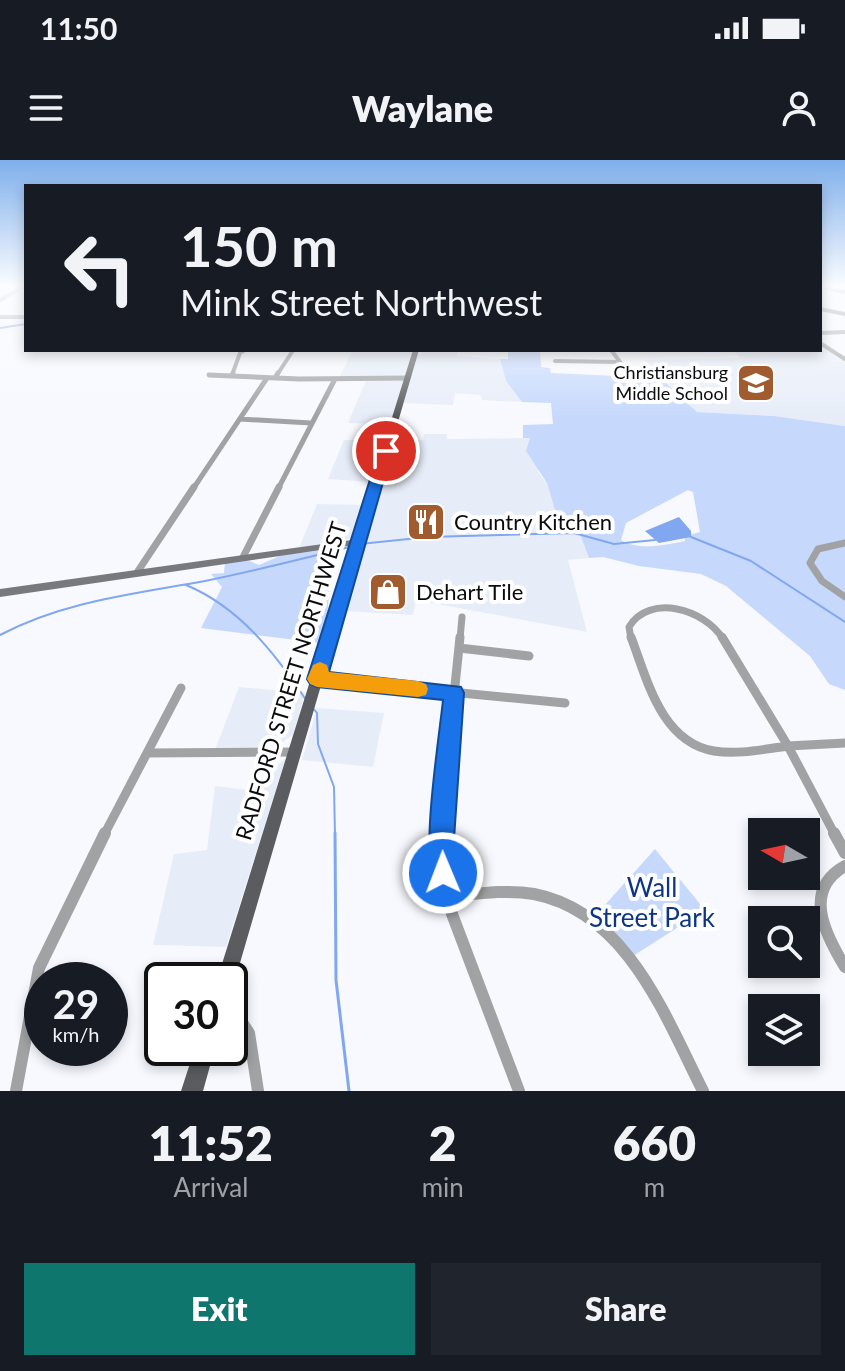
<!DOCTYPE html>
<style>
:root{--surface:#171b24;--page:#20242c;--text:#f1f3f6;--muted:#9ea1a6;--accent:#0f766e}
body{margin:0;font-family:Lato,sans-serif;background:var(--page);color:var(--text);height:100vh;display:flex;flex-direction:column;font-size:30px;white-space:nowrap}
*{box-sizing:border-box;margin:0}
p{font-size:26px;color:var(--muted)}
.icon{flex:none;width:44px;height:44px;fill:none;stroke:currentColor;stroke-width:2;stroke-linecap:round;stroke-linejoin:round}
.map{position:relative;height:931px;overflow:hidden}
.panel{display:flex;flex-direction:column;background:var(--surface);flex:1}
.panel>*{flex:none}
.banner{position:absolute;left:24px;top:24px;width:798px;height:168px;border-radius:0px;box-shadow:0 4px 12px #0003;background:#171b24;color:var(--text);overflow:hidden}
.needle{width:52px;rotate:279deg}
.tools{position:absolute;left:748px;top:658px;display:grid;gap:16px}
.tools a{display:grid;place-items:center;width:72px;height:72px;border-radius:0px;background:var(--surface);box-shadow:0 4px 12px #0003;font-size:40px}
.speed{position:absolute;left:24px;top:802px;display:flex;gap:16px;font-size:40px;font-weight:700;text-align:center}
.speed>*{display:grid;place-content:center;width:104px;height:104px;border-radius:50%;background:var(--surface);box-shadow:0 4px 12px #0003;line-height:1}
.speed small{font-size:20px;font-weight:400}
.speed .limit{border:4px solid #111;border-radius:12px;background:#fff;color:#111}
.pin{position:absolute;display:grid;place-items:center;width:68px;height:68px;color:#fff;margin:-34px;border:4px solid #fff;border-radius:50%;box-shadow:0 2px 8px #0007}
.me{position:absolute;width:88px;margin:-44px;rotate:359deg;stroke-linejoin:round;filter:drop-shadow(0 0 6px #0008)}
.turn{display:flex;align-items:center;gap:28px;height:168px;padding:0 24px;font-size:36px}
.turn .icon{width:104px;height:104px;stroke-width:2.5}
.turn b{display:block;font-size:56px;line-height:68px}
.eta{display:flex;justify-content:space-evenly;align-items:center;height:136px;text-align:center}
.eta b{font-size:48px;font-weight:800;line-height:56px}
.button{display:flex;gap:16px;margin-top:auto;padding:16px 24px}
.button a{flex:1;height:92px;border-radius:0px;background:var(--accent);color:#fff;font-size:32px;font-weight:800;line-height:92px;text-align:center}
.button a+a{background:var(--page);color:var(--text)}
.status{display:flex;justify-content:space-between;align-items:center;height:56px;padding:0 40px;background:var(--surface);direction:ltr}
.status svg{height:22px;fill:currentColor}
header{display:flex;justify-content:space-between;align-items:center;height:104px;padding:0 24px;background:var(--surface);font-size:36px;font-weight:800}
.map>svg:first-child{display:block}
.built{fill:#e7edf8}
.green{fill:#c6d9fc;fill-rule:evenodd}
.water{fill:#80a7ef}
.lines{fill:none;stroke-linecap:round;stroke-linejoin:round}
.stream-far1{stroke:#80a7ef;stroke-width:2}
.stream{stroke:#80a7ef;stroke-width:3}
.street-far4{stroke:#a1a2a4;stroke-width:4}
.street-far3{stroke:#a1a2a4;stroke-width:5}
.street-far2{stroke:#a1a2a4;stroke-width:7}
.street-far1{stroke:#a1a2a4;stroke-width:9}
.street{stroke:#a1a2a4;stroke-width:12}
.secondary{fill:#78797c;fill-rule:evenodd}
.primary{fill:#5a5c5f;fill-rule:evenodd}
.wall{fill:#b1b3b7}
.building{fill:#ced0d5;stroke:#909295;stroke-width:2}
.route{fill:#1a73e8;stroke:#114b97;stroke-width:2}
.slow{fill:#f59e0b}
.labels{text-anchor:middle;stroke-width:8;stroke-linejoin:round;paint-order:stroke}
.far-poi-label{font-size:18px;fill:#0a0b0d;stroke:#fff;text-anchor:end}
.poi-label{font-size:22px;fill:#0a0b0d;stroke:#fff;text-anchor:start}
.street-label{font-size:22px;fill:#0a0b0d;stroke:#fff}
.near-park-label{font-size:26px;fill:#0d3586;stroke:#fff}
</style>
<div class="status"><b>11:50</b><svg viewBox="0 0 49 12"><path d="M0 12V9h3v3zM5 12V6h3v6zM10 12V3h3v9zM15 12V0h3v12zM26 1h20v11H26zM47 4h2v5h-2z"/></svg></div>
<header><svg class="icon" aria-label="menu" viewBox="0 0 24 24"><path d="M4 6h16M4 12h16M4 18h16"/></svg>Waylane<svg class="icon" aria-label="person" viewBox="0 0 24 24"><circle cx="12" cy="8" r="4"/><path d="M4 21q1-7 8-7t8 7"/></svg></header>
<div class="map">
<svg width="845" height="931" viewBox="0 0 845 931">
<rect width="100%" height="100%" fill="#f7f9fe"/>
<path class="built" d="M820,185L845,201V266L774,256L697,252L645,200L741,198L733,190H820Z
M353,190H413L390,264L348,263L367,218H339Z
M420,190H458L457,196L500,199L506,221L522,242L482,240L481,235L455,233L453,245L404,243L418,195L422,194Z
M424,274H447V279L531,278L539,314L547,323L555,349H562L569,372H579L589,398L568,400L587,472L416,440L413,455L344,451L394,279L423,280Z
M344,280H384L371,322L328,319Z
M317,344L364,345L353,378L299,388Z
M239,527L305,533L293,575L275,587L266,589L215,590Z
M317,548L384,553L373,607L302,600Z
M286,598L226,787L153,785L174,694L207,690L215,626L249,630Z"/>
<path class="green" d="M508,190H540L541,207L550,208L551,213L661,218L697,252L774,256L845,266V530L829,524L810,496L726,426L701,414L639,406L603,397L589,398L579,372H569L562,350H555L547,323L526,291L530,278H523V265L553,264L551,243L522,242L506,221L500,199H508ZM688,330L693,332L700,372L685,376V381C665,385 639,391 621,380L626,363Z
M332,389L333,398L323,424L329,430L327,462L320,483L201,468L222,427L211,414L224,413L225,402L247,400L259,405L282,395Z
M655,689L705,750L633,796L595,756Z"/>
<path class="water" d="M679,357L691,371V377L659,383L645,371Z"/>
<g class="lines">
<path class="stream-far1" d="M0,168L26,164
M691,377L751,401L845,462
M360,384L428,377L574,373L614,384L655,380
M186,425C239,447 275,493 306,540
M0,475C65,441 134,434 205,421C255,411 305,398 354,386
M313,548L317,553L318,584L334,627L335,675"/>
<path class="stream" d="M335,673L336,820L349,931"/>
<path class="street-far4" d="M0,140L22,127
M0,157H26
M820,173L845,172
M820,183L845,199
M611,190L627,211
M555,201L620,202
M232,215L240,193L245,190
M277,215L292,192L290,190"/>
<path class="street-far3" d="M209,215L299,219L408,218
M232,216L233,213
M275,218L278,213
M240,259L311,263
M193,329L267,218
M278,329L335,219"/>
<path class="street-far2" d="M845,383L818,389L810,403L822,421L845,437
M243,397L279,327
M138,411L194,327
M460,479L462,457
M631,479L629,467C649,433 705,449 723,479"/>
<path class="street-far1" d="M631,477C647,519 661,582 714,591C738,595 764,589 788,586
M722,477L788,586
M459,488L529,496
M317,519L565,543
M788,586L835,675
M788,586L845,583
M147,593L295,592
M104,675L181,528
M444,675L446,613L460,477"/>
<path class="street" d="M444,673L443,713L452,754L519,931
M834,673L845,693
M845,706C802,730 825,774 845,807
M448,737C476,734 506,729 534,734C627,752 665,856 703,931
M230,844L249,873L258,931
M16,931L39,808L105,673"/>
<path class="secondary" d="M820,147L845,152V156L820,151Z
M359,379L364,382L362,384L0,437V429Z"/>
<path class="primary" d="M820,127L845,130V134L820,128Z
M413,190H419L235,820L233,827L230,828V820H217Z
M195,888H215L203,931H181Z"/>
</g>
<path class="wall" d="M410,348L442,358L441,367L411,369Z"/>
<path class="building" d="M410,348H440L442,358L411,360Z"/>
<linearGradient id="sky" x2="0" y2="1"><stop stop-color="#7eafeb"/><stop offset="0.49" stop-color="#fbfcff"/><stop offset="1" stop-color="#fbfcff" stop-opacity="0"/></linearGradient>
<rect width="845" height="257" fill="url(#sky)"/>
<path class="route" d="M386,287L392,291L329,512L461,527L464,533L454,679L456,713L452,722L443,726L434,722C421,690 439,579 443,540L317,527L310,524L307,519L379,291Z"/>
<path class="slow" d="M320,502L327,505L329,512L418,521L426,524L428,529L426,535L418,537L317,527L310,524L307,519L313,505Z"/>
<defs>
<symbol id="school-square" viewBox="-11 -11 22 22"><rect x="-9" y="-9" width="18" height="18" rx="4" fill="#a05c2e" stroke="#fff"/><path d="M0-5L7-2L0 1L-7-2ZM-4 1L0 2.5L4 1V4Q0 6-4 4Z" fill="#fff"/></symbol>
<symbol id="restaurant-square" viewBox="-11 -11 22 22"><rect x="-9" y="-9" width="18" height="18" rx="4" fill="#a05c2e" stroke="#fff"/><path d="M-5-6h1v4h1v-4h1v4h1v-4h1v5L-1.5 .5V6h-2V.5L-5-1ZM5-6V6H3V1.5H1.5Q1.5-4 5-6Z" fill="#fff"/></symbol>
<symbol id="shop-square" viewBox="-11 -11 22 22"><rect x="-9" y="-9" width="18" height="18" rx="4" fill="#a05c2e" stroke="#fff"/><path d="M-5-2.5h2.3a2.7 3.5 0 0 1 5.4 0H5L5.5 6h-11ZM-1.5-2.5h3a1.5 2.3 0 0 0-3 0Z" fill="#fff"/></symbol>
</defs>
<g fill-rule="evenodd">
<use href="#school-square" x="734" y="201" width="44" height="44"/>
<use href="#restaurant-square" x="404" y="340" width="44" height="44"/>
<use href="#shop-square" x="366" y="410" width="44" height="44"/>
</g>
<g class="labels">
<g class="far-poi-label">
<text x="728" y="219">Christiansburg<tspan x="728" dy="21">Middle School</tspan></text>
</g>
<g class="poi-label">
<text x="454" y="370">Country Kitchen</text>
<text x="416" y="440">Dehart Tile</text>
</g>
<g class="street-label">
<text transform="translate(291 521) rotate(-73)" y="8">RADFORD STREET NORTHWEST</text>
</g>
<g class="near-park-label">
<text x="652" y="737">Wall<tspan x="652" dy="30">Street Park</tspan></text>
</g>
</g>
</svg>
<div class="tools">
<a><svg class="needle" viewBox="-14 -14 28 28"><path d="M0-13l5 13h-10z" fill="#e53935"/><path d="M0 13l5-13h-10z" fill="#9ea1a6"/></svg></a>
<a><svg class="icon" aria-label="search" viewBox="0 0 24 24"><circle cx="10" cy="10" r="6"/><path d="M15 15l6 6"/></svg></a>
<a><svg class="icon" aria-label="layers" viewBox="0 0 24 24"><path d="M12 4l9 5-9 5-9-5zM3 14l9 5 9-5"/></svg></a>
</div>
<div class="speed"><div>29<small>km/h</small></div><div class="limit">30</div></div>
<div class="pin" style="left:386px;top:291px;background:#d93025"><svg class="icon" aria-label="arrive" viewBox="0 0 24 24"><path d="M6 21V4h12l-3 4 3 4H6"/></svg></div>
<svg class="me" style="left:443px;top:713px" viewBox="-20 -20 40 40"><circle r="17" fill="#1a73e8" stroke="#fff" stroke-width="3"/><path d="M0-11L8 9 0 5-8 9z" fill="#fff"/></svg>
<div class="banner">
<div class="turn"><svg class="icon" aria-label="left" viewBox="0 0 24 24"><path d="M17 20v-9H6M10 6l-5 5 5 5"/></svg><div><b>150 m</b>Mink Street Northwest</div></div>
</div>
</div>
<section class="panel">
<div class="eta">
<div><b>11:52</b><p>Arrival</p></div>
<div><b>2</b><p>min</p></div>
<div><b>660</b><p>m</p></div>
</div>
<div class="button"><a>Exit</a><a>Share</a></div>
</section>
